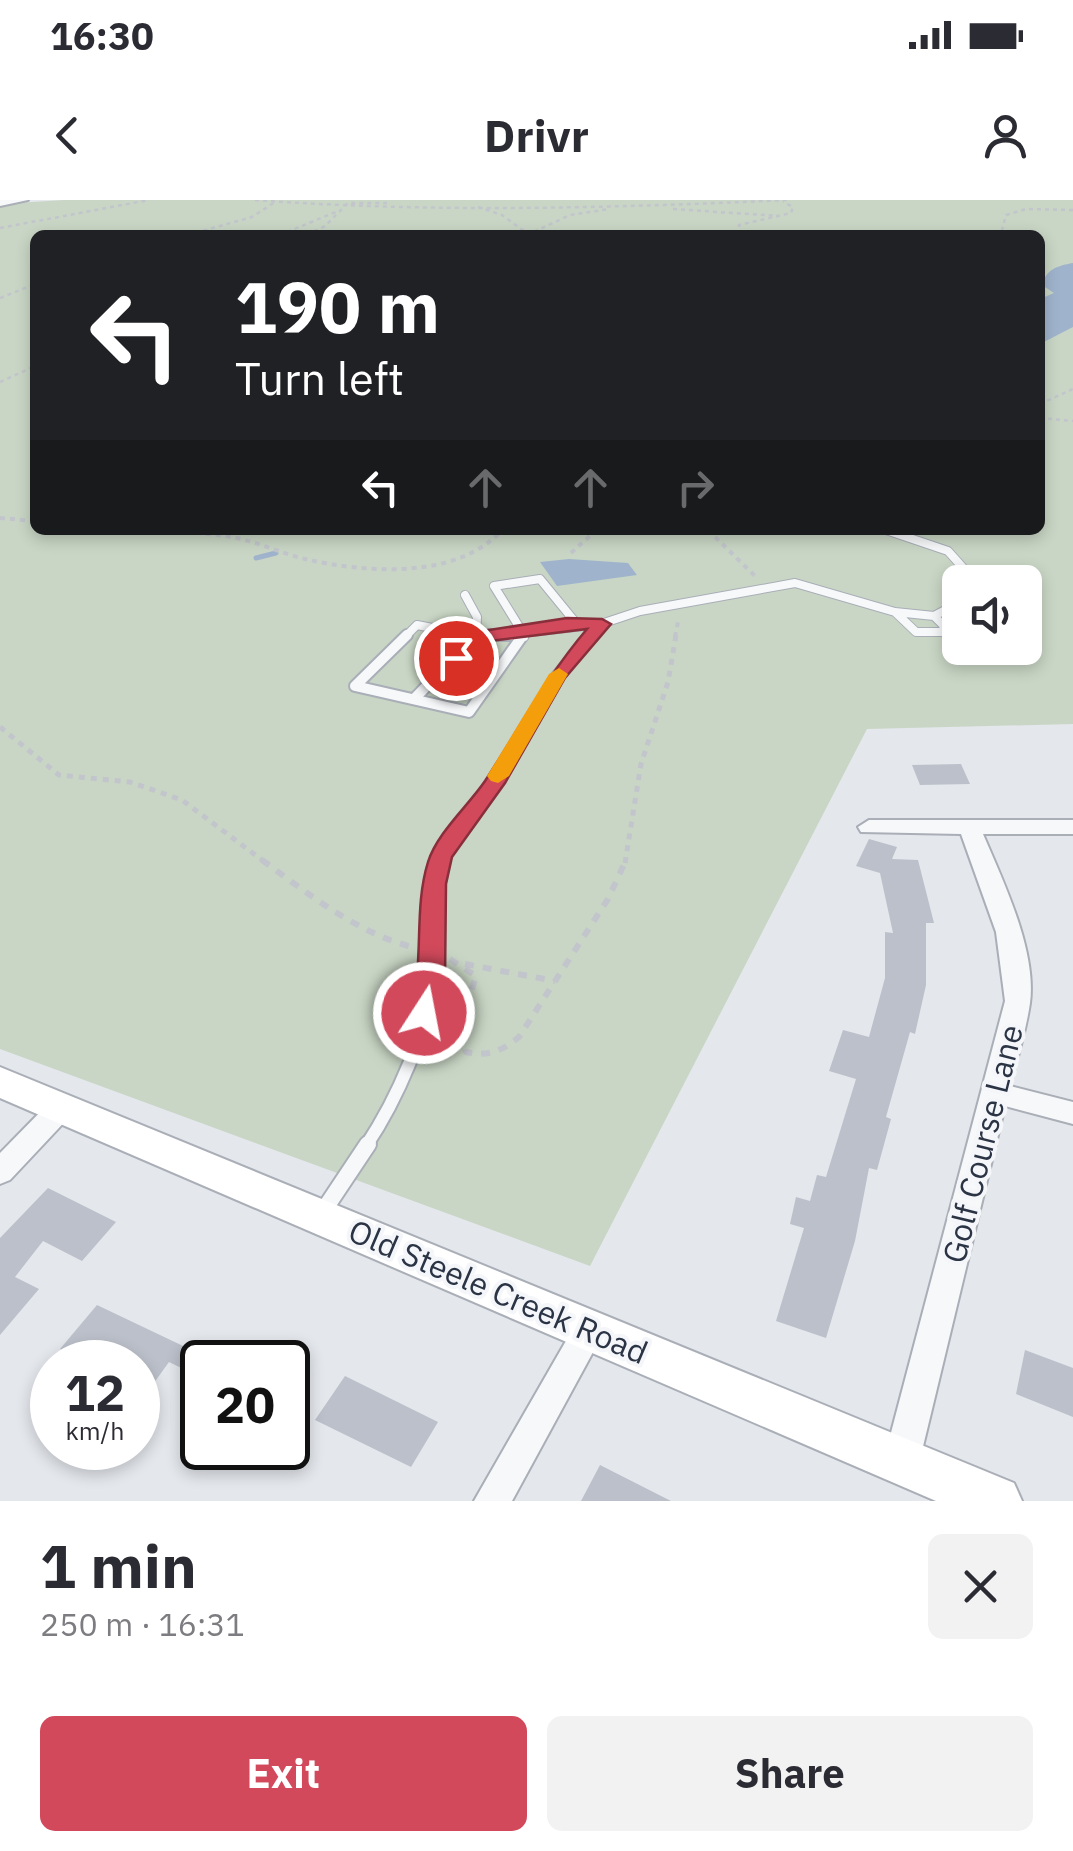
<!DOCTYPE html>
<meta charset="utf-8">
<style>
:root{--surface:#fff;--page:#f2f2f3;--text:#2b2b33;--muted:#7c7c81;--accent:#d1495b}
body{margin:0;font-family:"IBM Plex Sans",sans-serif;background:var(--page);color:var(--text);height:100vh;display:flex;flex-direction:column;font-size:38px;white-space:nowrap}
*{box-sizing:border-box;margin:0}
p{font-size:32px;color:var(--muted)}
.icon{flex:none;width:55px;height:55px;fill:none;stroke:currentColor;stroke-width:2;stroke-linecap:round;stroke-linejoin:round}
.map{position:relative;height:1301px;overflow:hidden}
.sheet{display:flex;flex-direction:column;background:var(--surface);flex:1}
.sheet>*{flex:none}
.banner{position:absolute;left:30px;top:30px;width:1015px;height:305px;border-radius:15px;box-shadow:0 5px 15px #0003;background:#202124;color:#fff;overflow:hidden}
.controls{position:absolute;left:942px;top:365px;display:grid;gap:20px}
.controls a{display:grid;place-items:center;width:100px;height:100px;border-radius:15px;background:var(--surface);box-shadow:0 5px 15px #0003;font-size:50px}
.speed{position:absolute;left:30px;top:1140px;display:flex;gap:20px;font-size:50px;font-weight:700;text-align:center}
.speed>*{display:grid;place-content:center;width:130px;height:130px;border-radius:50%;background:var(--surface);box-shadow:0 5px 15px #0003;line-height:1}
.speed small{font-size:25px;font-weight:400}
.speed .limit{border:5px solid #111;border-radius:15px;background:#fff;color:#111}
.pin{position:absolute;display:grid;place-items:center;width:85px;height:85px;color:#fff;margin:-42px;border:5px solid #fff;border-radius:50%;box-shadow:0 2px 10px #0007}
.me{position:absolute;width:110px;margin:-55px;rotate:11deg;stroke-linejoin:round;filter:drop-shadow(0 0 8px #0008)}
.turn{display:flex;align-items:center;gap:35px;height:210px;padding:0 40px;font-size:45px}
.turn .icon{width:130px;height:130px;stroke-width:2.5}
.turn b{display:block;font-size:70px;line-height:85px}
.lanes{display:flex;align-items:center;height:95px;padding:0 40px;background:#0003;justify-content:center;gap:50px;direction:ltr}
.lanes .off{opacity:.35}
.round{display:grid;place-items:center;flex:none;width:105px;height:105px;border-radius:15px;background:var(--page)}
.summary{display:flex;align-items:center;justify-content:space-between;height:170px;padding:0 40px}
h1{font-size:60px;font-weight:800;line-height:75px}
.primary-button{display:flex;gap:20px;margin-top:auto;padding:20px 40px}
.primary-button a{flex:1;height:115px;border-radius:15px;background:var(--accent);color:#fff;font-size:40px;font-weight:800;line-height:115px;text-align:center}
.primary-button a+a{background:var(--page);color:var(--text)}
.status{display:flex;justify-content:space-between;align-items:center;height:70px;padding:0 50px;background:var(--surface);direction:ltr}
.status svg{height:28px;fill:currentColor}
header{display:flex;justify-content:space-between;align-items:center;height:130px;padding:0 40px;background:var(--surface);font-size:45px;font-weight:800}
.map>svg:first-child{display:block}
.green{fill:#c9d6c5;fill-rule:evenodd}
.water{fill:#9fb4cc}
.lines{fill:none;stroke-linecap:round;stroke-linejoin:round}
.stream{stroke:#9fb4cc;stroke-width:5}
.building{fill:#bbc0ca}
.service-far3-casing{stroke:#a9aeb7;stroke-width:10}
.service-far2-casing{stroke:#a9aeb7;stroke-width:14}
.service-far1-casing{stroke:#a9aeb7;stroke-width:16}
.service-casing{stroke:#a9aeb7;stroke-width:20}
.minor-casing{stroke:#a9aeb7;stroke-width:4}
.tertiary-casing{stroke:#a9aeb7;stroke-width:4}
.secondary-casing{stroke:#a9aeb7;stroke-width:4}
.path-far3{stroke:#c2c5cb;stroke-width:2.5;stroke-dasharray:4 4;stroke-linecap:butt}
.path-far2{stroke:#c2c5cb;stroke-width:4;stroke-dasharray:5 5;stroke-linecap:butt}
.path-far1{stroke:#c2c5cb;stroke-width:5;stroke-dasharray:6 6;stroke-linecap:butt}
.path{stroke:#c2c5cb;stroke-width:6;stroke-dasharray:9 9;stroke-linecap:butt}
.service-far3{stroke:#f7f8fa;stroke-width:8}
.service-far2{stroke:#f7f8fa;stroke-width:10}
.service-far1{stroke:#f7f8fa;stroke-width:12}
.service{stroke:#f7f8fa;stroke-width:16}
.minor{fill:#f7f8fa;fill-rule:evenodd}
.tertiary{fill:#f7f8fa;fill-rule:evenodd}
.secondary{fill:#fff;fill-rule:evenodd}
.route{fill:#d1495b;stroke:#882f3b;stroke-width:2.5}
.slow{fill:#f59e0b}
.labels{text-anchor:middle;stroke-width:8;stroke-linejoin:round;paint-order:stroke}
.near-street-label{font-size:32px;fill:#2b3445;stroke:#f4f6f9}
</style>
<div class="status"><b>16:30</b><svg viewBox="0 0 49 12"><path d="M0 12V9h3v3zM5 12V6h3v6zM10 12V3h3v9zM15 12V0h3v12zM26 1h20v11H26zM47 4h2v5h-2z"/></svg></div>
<header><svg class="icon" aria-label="back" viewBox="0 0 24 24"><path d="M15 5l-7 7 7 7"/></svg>Drivr<svg class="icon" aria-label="person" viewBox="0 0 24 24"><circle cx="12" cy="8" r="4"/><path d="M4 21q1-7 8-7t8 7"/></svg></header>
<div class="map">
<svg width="1073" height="1301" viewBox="0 0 1073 1301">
<rect width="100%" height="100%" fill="#e4e7ec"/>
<path class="green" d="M64,0H1073V524L867,529L590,1066L0,849V4ZM35,35H1040V330H35ZM960,382H1025V448H960Z"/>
<path class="water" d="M1073,63V127L1040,144V99L1054,93L1042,85C1046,70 1056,66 1073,63Z
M569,359L628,363L637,375L557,386L540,362Z"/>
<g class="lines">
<path class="stream" d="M256,358L276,353"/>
</g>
<path class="building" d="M961,564L970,584L920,585L912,565Z
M869,639L897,647L892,659L918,660L934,723H926V785L915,834L910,832L886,917L891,919L877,970L869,968L855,1041L826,1138L776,1121L804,1028L790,1024L796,997L810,1001L817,975L826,977L856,879L829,871L843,830L869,837L885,778V732L893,733L880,673L856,666Z
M48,988L116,1022L82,1061L43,1041L15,1077L39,1089L0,1135V1038Z
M97,1105L202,1155V1178L169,1162L138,1205V1162H87L60,1149Z
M1025,1150L1073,1168V1217L1016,1194Z
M345,1176L438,1222L411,1267L315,1220Z
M600,1265L671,1301H581Z"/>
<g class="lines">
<defs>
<path id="service-far3" d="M886,330L948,351L965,370L961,382
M465,395L477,417L476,437
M895,412L934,416L945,427L941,432H916Z
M934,416L949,408L960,386
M523,433L524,437
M523,433L494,386L540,379L576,423
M523,433L601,424
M405,437L417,425L478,437
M487,437L523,433
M590,437L601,424L640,411L795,383L895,412"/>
<path id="service-far2" d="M407,435L355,486L469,512L523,435
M459,435H511
M414,499L476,435
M439,663L494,583L557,476L592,435"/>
<path id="service-far1" d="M366,946C396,901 429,829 432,775C435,736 431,698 439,660"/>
<path id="service" d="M322,1013L368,944"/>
<path id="minor" d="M869,620H1073V634H983C1003,681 1037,751 1030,803C1026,831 1017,859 1010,886L1073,902V924L1005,906L919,1263L913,1275L901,1280L889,1275L883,1263L1005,801L996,732L961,634L861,632L858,627Z
M62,896L72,900L76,907L72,914L10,980L0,984V953L52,900Z
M589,1116L600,1120L605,1130L512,1301H474L578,1120Z"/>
<path id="tertiary" d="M0,0H28L0,6Z"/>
<path id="secondary" d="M0,867L1014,1283L1022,1301H936L0,898Z"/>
</defs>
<use href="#service-far3" class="service-far3-casing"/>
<use href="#service-far2" class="service-far2-casing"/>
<use href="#service-far1" class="service-far1-casing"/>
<use href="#service" class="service-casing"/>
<use href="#minor" class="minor-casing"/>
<use href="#tertiary" class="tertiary-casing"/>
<use href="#secondary" class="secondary-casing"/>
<path class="path-far3" d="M255,0C432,13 611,8 788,0
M478,7L502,15L528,34
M673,9L779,16
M0,28L149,0
M188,35L252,17L275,2
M280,35L338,11
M307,35L325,26L348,3H387
M527,35L570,15L609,9
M739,35V25L791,13L793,7L783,2
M995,35L1002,30L1006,15L1026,9L1073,10
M0,98L35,84
M0,182L35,166
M1040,204L1073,189
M1040,218L1073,221"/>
<path class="path-far2" d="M0,318L35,321
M146,330C174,332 203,332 231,337C256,341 280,353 305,359C365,373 457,380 502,330
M708,330L755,376
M571,353L593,333L610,330
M675,437L678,422"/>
<path class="path-far1" d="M0,527L59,575L130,582L182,600L266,663
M625,663L641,564L668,482L676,435"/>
<path class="path" d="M262,660C310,695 358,734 416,748
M450,759L476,776L459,832L466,852C488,857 502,851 519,837L608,699L626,660
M465,764L555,781"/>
<use href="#service-far3" class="service-far3"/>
<use href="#service-far2" class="service-far2"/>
<use href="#service-far1" class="service-far1"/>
<use href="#service" class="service"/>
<use href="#minor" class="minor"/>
<use href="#tertiary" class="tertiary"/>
<use href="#secondary" class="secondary"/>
</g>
<path class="route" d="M567,418L602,419L611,424L565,478L505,583L452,657L446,684L445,780L433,819H414L410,813C425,763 413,710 428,662C437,633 468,606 485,581C519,529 546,477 587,429L482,442L462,462L446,458L470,433Z"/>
<path class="slow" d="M559,468L568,474L509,576L498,583L491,581L487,576L549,474Z"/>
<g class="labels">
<g class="near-street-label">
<text transform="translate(983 944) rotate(-76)" y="11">Golf Course Lane</text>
<text transform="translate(498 1092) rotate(23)" y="11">Old Steele Creek Road</text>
</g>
</g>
</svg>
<div class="controls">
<a><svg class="icon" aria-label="sound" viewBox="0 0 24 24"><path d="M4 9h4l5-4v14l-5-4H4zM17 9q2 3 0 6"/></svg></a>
</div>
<div class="speed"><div>12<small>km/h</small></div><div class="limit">20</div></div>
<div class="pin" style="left:456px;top:458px;background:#d93025"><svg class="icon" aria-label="arrive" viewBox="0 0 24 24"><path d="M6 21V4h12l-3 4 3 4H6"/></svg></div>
<svg class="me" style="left:424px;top:813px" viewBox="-20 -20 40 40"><circle r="17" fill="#d1495b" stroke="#fff" stroke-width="3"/><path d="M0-11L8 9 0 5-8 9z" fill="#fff"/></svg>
<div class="banner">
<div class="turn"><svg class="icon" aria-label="left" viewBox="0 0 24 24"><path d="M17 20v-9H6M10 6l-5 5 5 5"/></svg><div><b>190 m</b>Turn left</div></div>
<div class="lanes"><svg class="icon" aria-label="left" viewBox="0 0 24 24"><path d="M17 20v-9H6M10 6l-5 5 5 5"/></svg><svg class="icon off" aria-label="ahead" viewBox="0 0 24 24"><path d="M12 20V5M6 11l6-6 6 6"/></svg><svg class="icon off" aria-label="ahead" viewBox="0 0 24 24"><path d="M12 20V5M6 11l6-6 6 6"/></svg><svg class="icon off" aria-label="right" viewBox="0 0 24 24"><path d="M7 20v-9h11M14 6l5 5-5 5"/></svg></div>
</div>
</div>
<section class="sheet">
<div class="summary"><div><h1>1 min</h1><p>250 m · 16:31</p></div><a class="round"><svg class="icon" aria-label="close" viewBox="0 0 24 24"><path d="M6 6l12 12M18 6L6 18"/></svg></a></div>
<div class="primary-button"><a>Exit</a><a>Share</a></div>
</section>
